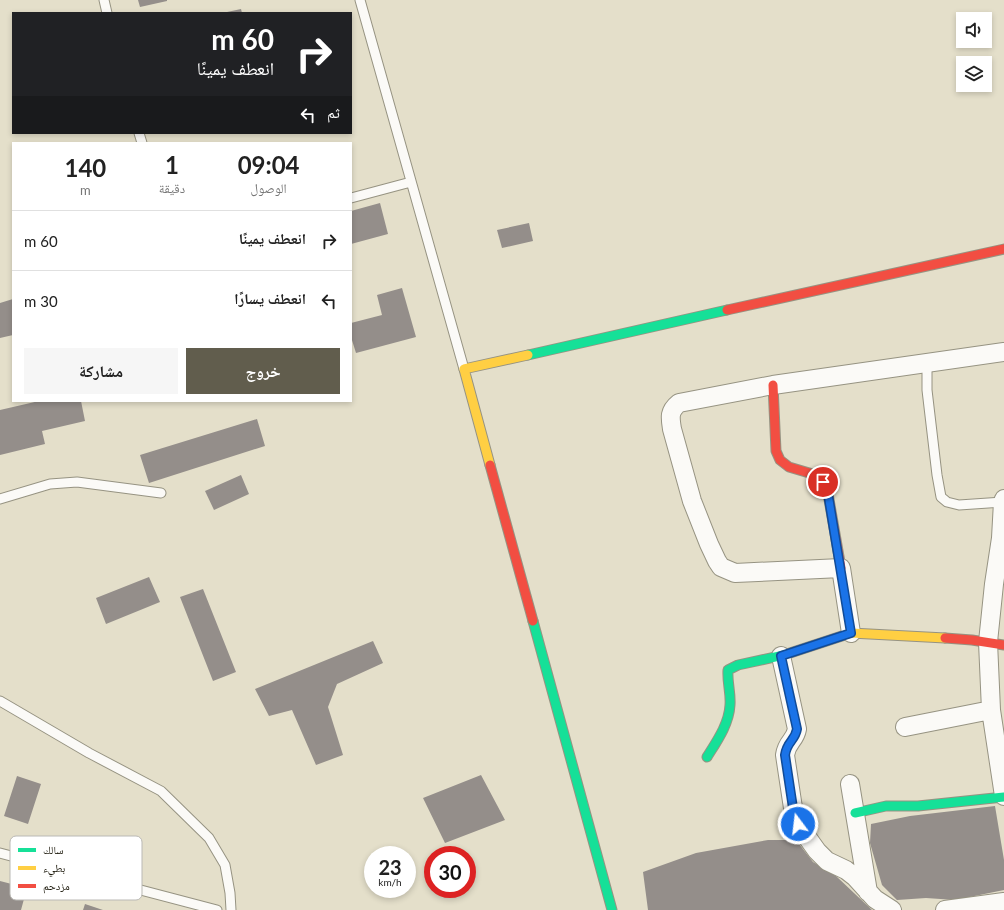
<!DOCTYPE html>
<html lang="ar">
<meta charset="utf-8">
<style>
:root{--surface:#fff;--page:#f6f6f6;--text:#222;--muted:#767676;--line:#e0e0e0;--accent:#615d4d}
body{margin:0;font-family:Lato,"Noto Naskh Arabic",sans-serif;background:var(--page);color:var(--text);direction:rtl;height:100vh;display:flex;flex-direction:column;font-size:15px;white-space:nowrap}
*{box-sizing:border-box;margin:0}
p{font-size:13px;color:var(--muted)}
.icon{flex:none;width:22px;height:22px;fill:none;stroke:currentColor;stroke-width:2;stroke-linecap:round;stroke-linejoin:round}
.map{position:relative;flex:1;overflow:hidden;direction:ltr}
.details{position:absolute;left:12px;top:142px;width:340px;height:260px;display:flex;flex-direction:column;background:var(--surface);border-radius:0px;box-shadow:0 2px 6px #0003;direction:rtl}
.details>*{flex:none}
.guide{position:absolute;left:12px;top:12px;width:340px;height:122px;border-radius:0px;box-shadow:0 2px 6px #0003;direction:rtl;background:#202124;color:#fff;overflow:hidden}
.buttons{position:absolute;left:956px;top:12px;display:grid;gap:8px}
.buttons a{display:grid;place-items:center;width:36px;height:36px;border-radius:0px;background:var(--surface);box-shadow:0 2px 6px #0003;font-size:20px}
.speed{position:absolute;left:364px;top:846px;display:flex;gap:8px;font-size:20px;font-weight:700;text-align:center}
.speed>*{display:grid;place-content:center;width:52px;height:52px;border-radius:50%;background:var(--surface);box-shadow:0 2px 6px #0003;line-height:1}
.speed small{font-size:10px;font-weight:400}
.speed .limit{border:6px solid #d22;background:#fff;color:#111}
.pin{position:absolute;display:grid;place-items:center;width:34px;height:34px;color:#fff;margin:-17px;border:2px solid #fff;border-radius:50%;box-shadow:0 1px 4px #0007}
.me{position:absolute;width:44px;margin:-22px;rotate:345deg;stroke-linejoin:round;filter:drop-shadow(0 0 3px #0008)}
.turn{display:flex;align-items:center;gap:14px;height:84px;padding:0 12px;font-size:18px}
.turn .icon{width:52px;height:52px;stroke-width:2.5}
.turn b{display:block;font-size:28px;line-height:34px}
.then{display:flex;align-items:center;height:38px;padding:0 12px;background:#0003;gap:8px;font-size:15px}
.eta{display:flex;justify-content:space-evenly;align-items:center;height:68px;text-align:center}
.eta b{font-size:24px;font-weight:700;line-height:28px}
.cta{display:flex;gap:8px;margin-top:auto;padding:8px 12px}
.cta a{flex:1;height:46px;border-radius:0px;background:var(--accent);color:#fff;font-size:16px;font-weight:700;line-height:46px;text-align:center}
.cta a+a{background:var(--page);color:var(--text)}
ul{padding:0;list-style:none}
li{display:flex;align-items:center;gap:12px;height:60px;padding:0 12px;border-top:1px solid var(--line)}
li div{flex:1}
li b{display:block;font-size:15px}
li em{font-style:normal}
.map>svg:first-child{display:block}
.building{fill:#948e8a}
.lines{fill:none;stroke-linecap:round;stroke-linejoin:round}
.lane-casing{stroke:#969382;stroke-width:11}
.street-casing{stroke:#969382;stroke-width:20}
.fast-casing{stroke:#969382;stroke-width:11}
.slow-casing{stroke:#969382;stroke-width:11}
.jam-casing{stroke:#969382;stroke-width:11}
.lane{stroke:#fbfaf7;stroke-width:9}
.street{stroke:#fbfaf7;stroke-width:18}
.fast{stroke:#16e098;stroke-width:9}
.slow{stroke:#ffcf43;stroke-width:9}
.jam{stroke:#f24e42;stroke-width:9}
.route-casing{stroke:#114b97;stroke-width:10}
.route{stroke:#1a73e8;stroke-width:7}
.key{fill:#fff;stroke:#bab9b5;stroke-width:1}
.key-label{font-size:11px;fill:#1a1709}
</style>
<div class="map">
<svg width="1004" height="910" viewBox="0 0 1004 910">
<rect width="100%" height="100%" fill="#e4dfca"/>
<path class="building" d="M138,0H167V1L140,7Z
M241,9L242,13H227V12Z
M380,203L388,234L351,244V211Z
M529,223L533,241L502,248L497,230Z
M402,288L416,337L356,353L351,337V323L382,315L377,295Z
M13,299V335L0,338V303Z
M39,401H81L85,421L42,431L45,444L0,455V410Z
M257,419L265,446L149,483L140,455Z
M241,475L249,494L214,510L205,491Z
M149,577L160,602L106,624L96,598Z
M203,589L236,672L213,681L180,597Z
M373,641L383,663L337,684L328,707L343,755L316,765L292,710L269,716L255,689Z
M481,775L505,820L445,843L423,798Z
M17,776L41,784L28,824L4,816Z
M995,806L1004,860V890L955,900L926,898L897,900L882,885L870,843L871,824L910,816Z
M768,840H796L813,862L836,876L872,910H648L643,872L696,853Z
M0,881L27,888L21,910H0Z
M85,904L103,910H83Z"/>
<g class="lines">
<defs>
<path id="lane" d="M104,0L107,13
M360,0L464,369
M139,133L142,143
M351,198L411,182
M927,363V390L937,475L941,497L947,502L959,505L1003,502
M0,499L50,484L77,482L161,493
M0,701L89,753L161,791L209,838L225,865L230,893L231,910
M0,853L217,910"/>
<path id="street" d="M1004,499L1003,502L1001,538L994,584L988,642L991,710L1004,796
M851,633L841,568L735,573L721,567L717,561L709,544L692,501L672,429C670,417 669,411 679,403L773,385L1004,352
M781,656L797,729C795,741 787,741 785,755L793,808L797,823L817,851L827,861L846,870L855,877L875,899L892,910
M905,727L991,710
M850,784L868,892
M945,910L1004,902"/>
<path id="fast" d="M528,355L727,310
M533,621L612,910
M707,757C717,741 729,724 730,705C731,693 727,682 728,670L738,665L784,655
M855,813L886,806H918L1004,797"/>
<path id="slow" d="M490,465L464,369L528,355
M784,655L851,633L945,638"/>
<path id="jam" d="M727,310L1004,249
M773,385L776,451L780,460L789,467L816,475L827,488L841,568
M490,465L533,621
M945,638L972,640L1004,645"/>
</defs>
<use href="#lane" class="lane-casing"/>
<use href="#street" class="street-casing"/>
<use href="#fast" class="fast-casing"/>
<use href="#slow" class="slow-casing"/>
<use href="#jam" class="jam-casing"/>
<use href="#lane" class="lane"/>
<use href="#street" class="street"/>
<use href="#fast" class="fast"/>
<use href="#slow" class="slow"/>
<use href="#jam" class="jam"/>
</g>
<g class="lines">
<defs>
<path id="route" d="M798,824L793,808L785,755C787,741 795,741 797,729L781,656L851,633L827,488L823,482"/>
</defs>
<use href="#route" class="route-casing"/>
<use href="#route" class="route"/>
</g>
<rect x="10" y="836" width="132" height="64" rx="6" class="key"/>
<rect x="18" y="848" width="18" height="4" fill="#16e098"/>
<rect x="18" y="866" width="18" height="4" fill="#ffcf43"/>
<rect x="18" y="884" width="18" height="4" fill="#f24e42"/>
<g class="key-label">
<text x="43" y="854">سالك</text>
<text x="43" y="872">بطيء</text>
<text x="43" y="890">مزدحم</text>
</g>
</svg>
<div class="buttons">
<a><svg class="icon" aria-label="sound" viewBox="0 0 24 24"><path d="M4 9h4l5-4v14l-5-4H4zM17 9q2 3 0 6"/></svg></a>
<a><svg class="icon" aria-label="layers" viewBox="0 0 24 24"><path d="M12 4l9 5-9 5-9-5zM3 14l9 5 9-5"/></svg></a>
</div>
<div class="speed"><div>23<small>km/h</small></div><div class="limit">30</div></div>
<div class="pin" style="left:823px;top:482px;background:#d93025"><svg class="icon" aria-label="arrive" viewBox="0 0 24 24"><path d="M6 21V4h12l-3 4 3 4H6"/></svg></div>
<svg class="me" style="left:798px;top:824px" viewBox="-20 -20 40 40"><circle r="17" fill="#1a73e8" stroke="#fff" stroke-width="3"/><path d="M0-11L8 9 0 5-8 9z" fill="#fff"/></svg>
<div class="guide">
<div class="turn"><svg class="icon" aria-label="right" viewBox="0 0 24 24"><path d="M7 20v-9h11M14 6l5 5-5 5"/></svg><div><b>60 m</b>انعطف يمينًا</div></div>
<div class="then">ثم<svg class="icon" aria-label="left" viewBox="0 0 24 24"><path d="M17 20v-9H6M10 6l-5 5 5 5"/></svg></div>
</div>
<section class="details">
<div class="eta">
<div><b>09:04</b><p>الوصول</p></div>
<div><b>1</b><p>دقيقة</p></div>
<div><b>140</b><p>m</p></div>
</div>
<ul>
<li><svg class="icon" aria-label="right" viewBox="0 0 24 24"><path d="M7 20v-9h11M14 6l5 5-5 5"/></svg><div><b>انعطف يمينًا</b></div><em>60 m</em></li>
<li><svg class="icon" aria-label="left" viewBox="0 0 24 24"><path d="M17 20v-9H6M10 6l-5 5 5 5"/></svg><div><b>انعطف يسارًا</b></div><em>30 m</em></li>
</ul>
<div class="cta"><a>خروج</a><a>مشاركة</a></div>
</section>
</div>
